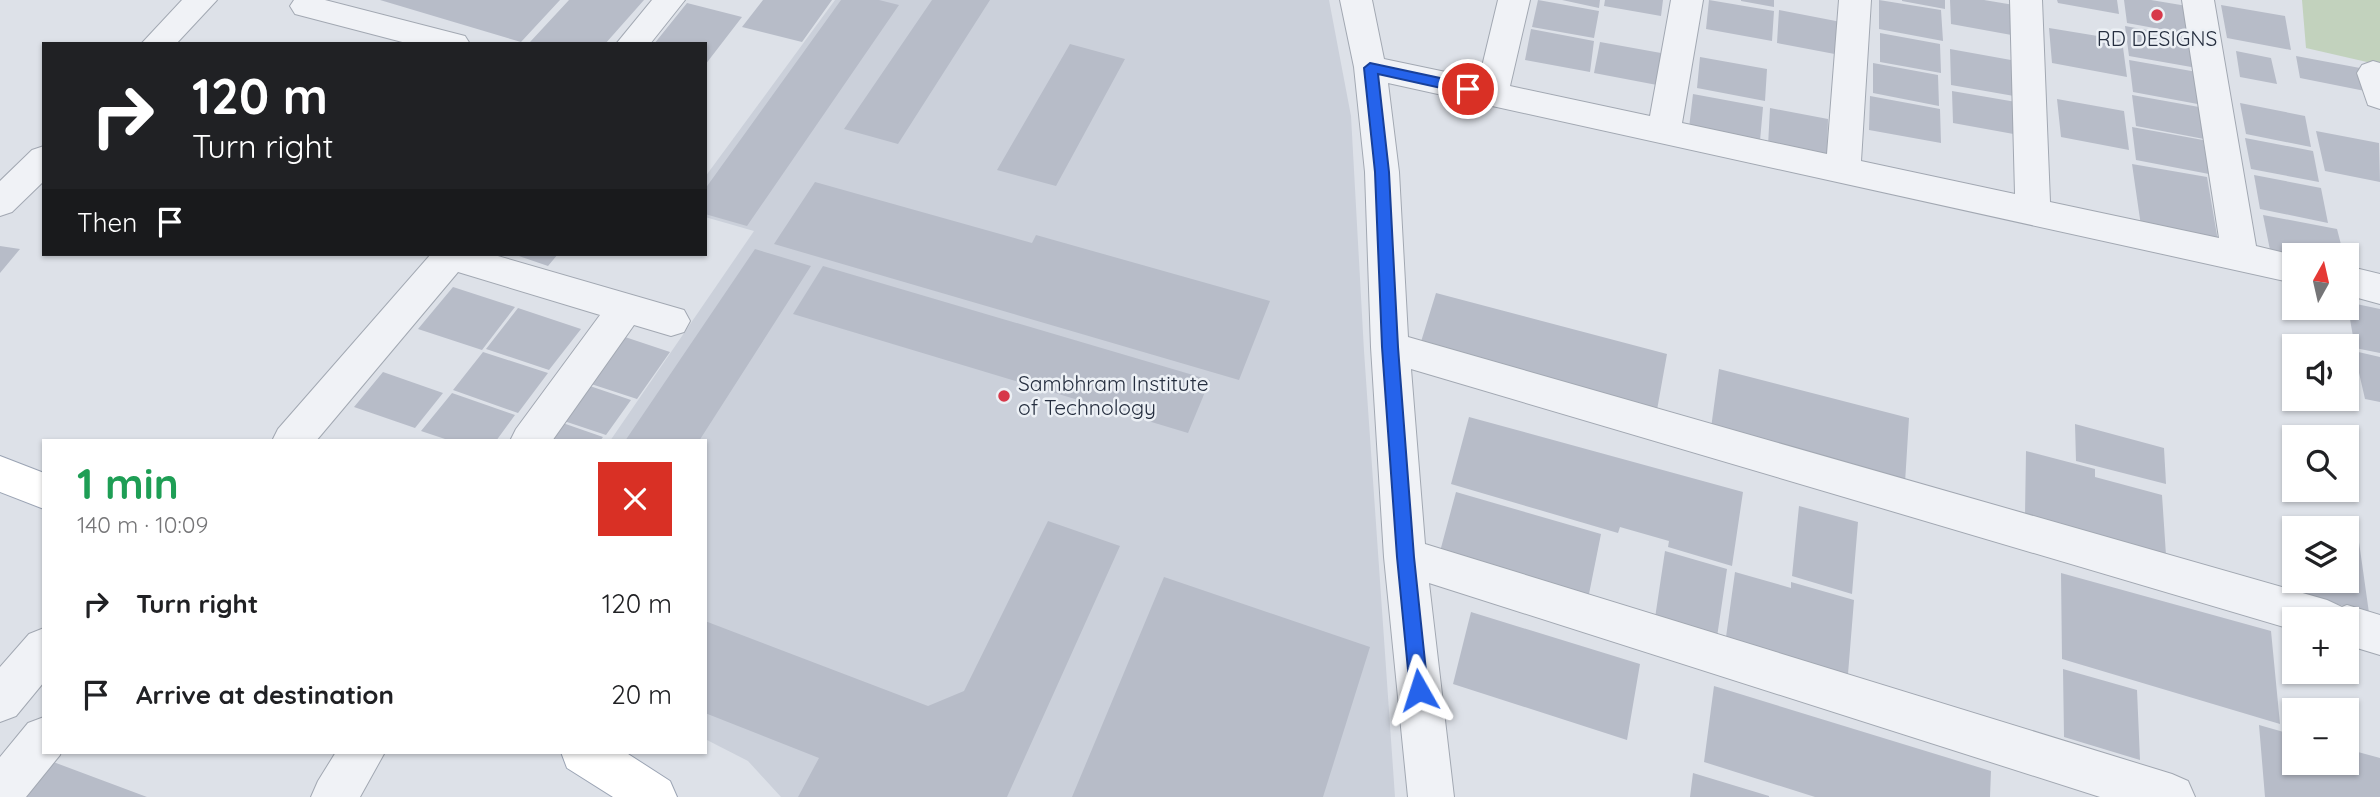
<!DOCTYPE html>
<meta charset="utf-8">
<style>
:root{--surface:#fff;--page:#f6f6f6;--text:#202124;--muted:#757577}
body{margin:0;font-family:Quicksand,sans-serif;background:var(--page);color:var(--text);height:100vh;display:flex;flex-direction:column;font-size:26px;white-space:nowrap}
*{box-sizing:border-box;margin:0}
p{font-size:23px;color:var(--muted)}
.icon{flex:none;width:38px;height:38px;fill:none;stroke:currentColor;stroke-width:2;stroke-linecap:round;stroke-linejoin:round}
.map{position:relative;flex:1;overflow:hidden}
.details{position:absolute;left:42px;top:439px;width:665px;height:315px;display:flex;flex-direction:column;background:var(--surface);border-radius:0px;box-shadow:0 2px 5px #0004}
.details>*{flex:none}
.banner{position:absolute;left:42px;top:42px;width:665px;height:214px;border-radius:0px;box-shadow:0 2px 5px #0004;background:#202124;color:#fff;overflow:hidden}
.needle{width:46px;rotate:8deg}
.controls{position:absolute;left:2282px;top:243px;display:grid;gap:14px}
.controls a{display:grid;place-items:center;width:77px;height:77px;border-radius:0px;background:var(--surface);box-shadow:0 2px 5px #0004;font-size:35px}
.pin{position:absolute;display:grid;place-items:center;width:60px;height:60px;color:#fff;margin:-30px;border:4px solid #fff;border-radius:50%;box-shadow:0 2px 7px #0007}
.me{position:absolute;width:77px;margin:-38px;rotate:354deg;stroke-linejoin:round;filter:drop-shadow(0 0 5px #0008)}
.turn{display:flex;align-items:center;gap:24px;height:147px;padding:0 35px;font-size:32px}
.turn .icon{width:91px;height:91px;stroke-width:2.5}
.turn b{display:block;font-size:49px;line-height:60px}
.then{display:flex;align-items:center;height:66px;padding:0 35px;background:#0003;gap:14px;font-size:26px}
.round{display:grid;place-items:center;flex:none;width:74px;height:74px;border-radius:0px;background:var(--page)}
.head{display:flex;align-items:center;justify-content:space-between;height:119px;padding:0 35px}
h1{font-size:42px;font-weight:700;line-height:52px;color:#1e9e55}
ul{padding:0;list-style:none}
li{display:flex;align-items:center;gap:21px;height:91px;padding:0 35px}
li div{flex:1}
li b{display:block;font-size:26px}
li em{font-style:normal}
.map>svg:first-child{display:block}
.built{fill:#cbd0da}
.green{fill:#c2d2bd}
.building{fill:#b7bcc8}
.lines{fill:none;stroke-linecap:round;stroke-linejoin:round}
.minor-casing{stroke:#a2a8b2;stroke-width:2}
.major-casing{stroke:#9ba4b4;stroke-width:2}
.minor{fill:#f0f2f6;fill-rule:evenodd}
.major{fill:#fff;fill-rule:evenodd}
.route{fill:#2563eb;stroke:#184099;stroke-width:2}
.poi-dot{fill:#d7384a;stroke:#ecf0f5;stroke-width:2.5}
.labels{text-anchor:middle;stroke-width:5;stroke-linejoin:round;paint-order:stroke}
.poi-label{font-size:21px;fill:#252e3f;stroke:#ecf0f5}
</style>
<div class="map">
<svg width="2380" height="797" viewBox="0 0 2380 797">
<rect width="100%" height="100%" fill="#dde1e8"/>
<path class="built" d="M835,0H1329L1351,116L1364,351L1395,797H781L748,761L705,739V441H610L754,231L705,217V177Z"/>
<path class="green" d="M2302,0H2380V65L2306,48Z"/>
<path class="building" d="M380,0H560L521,42Z
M569,0H644L605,44L530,42Z
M763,0H832L802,42L742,27Z
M841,0H879L899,5L747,226L705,214V189Z
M932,0H990L898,144L844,129Z
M1538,0L1599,11L1594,38L1532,27Z
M1562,0H1600L1599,8Z
M1605,0H1663L1661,16L1604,6Z
M1709,0L1774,11L1772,41L1706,29Z
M1741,0H1774V7L1741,1Z
M1879,0L1941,10L1943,41L1879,29Z
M1902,0H1945V9L1902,1Z
M1950,0H1984L2014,5L2017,36L1951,24Z
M2057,0H2117L2119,14L2058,3Z
M2124,0H2151L2187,6L2192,35L2127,23Z
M687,3L742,17L705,65V44H654Z
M2221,5L2285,16L2291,50L2227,38Z
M1779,10L1841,22L1840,55L1777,43Z
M2125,26L2191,38L2197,68L2129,56Z
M2049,28L2122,40L2127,77L2052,63Z
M1531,29L1594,41L1590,72L1525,60Z
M1880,33L1940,44L1941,73L1880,62Z
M1600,42L1661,53L1657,85L1594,73Z
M1070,44L1125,59L1056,186L997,170Z
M1950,49L2011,60L2014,96L1951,85Z
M2236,51L2271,58L2277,84L2240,77Z
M2296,56L2360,68L2365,91L2300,78Z
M1700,57L1767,69L1765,101L1697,88Z
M2129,60L2197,72L2203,105L2133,92Z
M1873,63L1938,75L1939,106L1873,93Z
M1952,91L2016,102L2019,135L1953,123Z
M1693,94L1763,107L1760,141L1689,128Z
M2132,95L2199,107L2204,139L2136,126Z
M1870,96L1940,109L1941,143L1869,130Z
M2057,99L2124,111L2129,150L2061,137Z
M2240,103L2305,116L2311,147L2246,134Z
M1770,108L1828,119L1827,157L1768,146Z
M2132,127L2203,140L2209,174L2136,160Z
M2316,131L2379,143L2380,182L2325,171Z
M2245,138L2313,151L2319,182L2251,169Z
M2132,164L2207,177L2218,241L2141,226Z
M2254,175L2321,188L2328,223L2260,209Z
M815,182L1032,243L1036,235L1270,301L1239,380L774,244Z
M2263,215L2337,229L2344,256H2294V259L2271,255Z
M0,246L20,249L0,273Z
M755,249L811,266L699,441H625Z
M513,254H558L548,266Z
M823,266L1210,380L1188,433L793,314Z
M453,287L515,307L482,350L418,329Z
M1436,293L1667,354L1657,410L1420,345Z
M2347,302L2380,309V353L2355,348Z
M518,308L581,329L549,370L486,349Z
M619,335L670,352L637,399L585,382Z
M2354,351L2380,357V402L2365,399Z
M483,352L548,373L518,413L453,390Z
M1719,369L1909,418L1905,483L1711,428Z
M383,372L443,393L415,428L354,407Z
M584,384L631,400L606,435L558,419Z
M452,393L515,415L496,441H451L421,431Z
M1469,417L1743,492L1732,566L1668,547L1669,541L1620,527L1618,533L1451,484Z
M557,421L603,437L600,441H542Z
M2075,424L2164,448L2166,484L2076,461Z
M2026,451L2095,469V477L2162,495L2166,555L2025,516Z
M1456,492L1601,534L1587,604L1438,559Z
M1799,506L1858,522L1852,594L1792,576Z
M2285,516L2329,528H2294V580Z
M1048,521L1120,546L1007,797H798L819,758L705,713V621L928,706L964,691Z
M2347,532L2358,535L2369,613L2294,592L2293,581H2347Z
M1665,551L1727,569L1717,637L1655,618Z
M1735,572L1791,588V582L1854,600L1848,674L1726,637Z
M2061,573L2271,631L2280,724L2062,659Z
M1164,577L1370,647L1323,797H1072Z
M1471,612L1640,664L1627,740L1453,684Z
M2063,669L2137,690L2140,760L2064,737Z
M1714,686L1991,771L1990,797H1815L1704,762Z
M2259,725L2294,735V763H2347V749L2380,758V797H2265Z
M48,760L147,797H19Z
M1693,773L1769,796V797H1690Z"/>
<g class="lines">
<defs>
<path id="minor" d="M182,0H217L176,44H141Z
M294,0H325L465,36L470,44H410L295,14L290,6Z
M652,0H685L650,44H616Z
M1340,0H1372L1384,59L1479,79L1498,0H1530L1510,86L1650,116L1671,0H1703L1682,123L1827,154L1839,0H1871L1861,161L2015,194L2010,0H2042L2050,202L2219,238L2182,0H2214L2256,246L2297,256H2294V283L1388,83L1399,172L1408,337L2327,600L2342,607L2347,605L2380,615V655L2347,645V620H2294V630L1411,369L1425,544L2172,774L2188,781L2195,797H2100L1429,583L1454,797H1408L1384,557L1371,347L1365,172L1354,67Z
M2373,61L2380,63V109L2368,105L2357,73L2362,65Z
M44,146V181L12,212L0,216V181L32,150Z
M431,254H491L684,310L690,321L684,332L671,336L634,325L552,441H510L516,429L600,315L458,272L316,441H272L278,429Z
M2347,266L2380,274V304L2347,295Z
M44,628V682L16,716L0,722V667L29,634Z
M44,717V752H61L60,755L26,797H0V757L28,723Z
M336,752H385L360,797H311L318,781Z"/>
<path id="major" d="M0,456L44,473V509L0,492Z
M561,752H625L670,781L677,797H613L567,768Z"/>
</defs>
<use href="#minor" class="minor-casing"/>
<use href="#major" class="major-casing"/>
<use href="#minor" class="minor"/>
<use href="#major" class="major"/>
</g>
<path class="route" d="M1370,63L1468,84L1475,89L1468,94L1378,74L1389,172L1398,347L1414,557L1428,690L1426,697L1419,699L1413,697L1410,690L1397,557L1382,347L1375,172L1364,68Z"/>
<g class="poi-dot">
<circle cx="2157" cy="15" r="7"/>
<circle cx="1004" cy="396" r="7"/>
</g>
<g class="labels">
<g class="poi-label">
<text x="2157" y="46">RD DESIGNS</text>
<text x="1018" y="391" text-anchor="start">Sambhram Institute<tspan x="1018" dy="24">of Technology</tspan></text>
</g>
</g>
</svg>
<div class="controls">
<a><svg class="needle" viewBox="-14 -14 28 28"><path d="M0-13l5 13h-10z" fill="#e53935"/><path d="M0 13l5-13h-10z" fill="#757577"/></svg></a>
<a><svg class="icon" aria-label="sound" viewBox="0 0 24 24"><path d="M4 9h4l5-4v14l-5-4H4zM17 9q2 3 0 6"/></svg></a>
<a><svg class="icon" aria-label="search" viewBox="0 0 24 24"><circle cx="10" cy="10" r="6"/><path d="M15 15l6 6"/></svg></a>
<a><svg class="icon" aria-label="layers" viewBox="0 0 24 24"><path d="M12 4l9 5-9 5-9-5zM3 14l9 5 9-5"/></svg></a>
<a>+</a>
<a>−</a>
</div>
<div class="pin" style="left:1468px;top:89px;background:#d93025"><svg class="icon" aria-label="arrive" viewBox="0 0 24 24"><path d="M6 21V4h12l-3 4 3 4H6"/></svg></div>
<svg class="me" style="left:1419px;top:690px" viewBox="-20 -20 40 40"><path d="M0-17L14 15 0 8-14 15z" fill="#2563eb" stroke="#fff" stroke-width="4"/></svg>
<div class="banner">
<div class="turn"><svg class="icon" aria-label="right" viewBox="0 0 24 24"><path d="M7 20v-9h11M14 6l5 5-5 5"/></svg><div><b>120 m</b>Turn right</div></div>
<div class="then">Then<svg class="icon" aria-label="arrive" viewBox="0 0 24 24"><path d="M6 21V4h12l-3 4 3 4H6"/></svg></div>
</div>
<section class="details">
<div class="head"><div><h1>1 min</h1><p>140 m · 10:09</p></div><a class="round" style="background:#d93025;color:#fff"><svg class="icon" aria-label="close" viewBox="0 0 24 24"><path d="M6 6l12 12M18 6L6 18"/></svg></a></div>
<ul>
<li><svg class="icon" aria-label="right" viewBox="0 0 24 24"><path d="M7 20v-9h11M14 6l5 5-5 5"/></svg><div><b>Turn right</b></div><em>120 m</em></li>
<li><svg class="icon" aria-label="arrive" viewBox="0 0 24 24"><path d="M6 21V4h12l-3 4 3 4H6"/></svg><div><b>Arrive at destination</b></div><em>20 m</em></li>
</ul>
</section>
</div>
